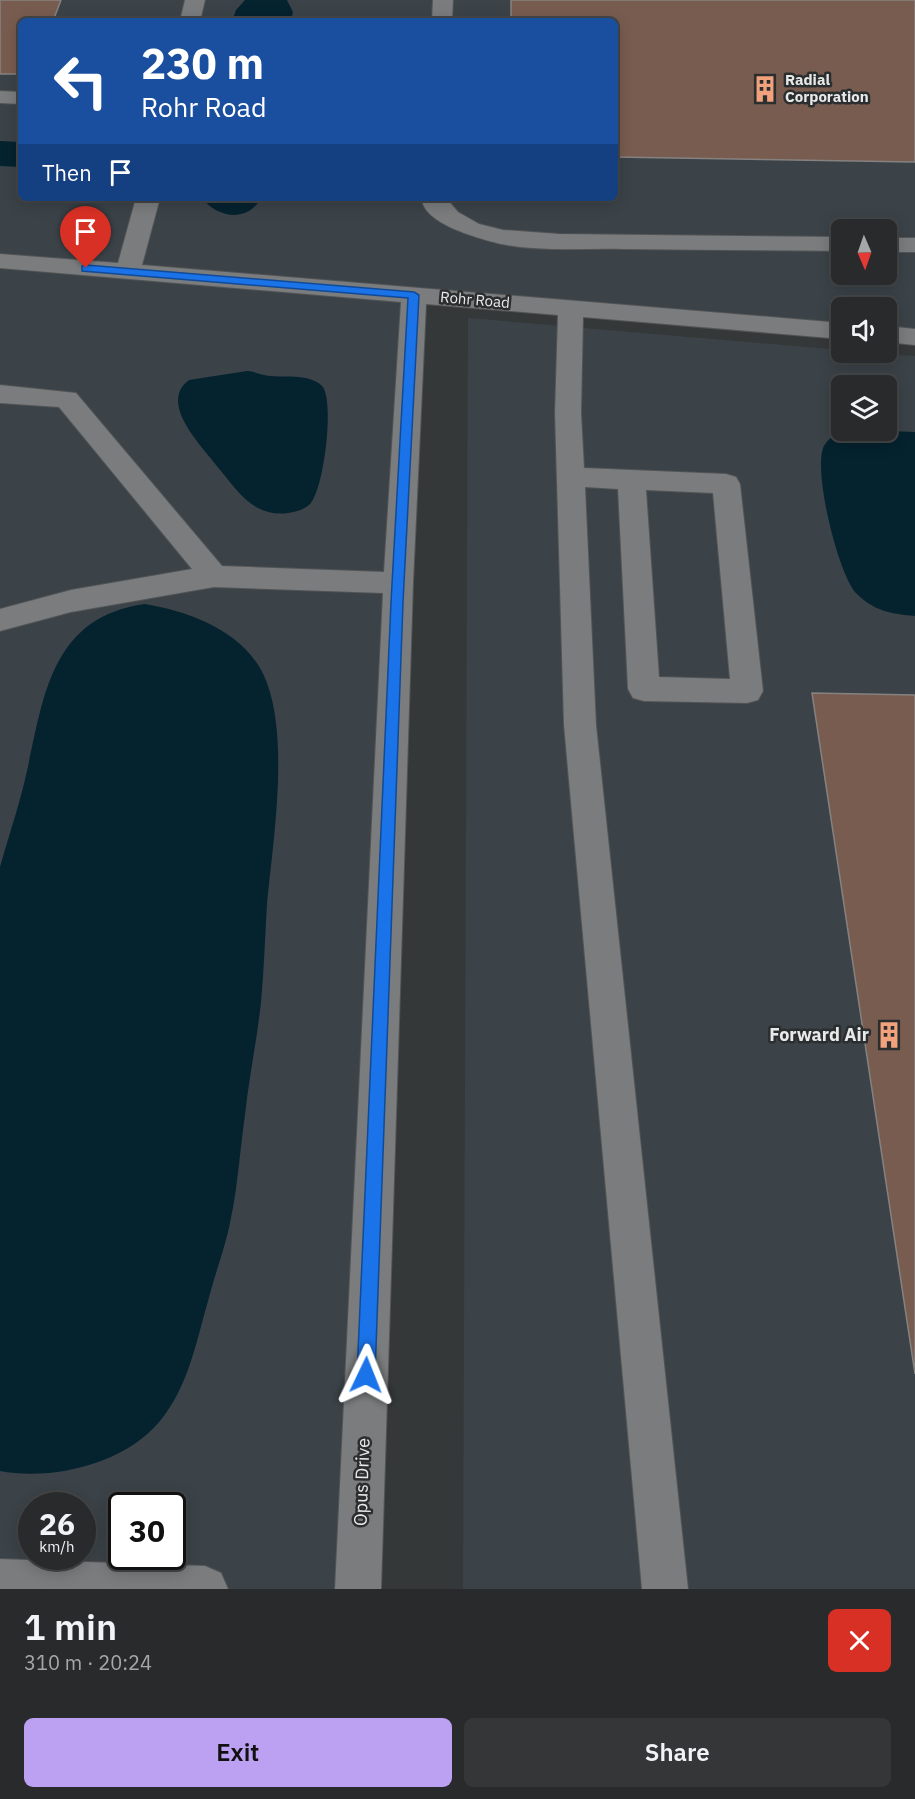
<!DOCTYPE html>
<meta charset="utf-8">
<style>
:root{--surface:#282a2b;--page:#343637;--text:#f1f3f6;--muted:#a5a7a9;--line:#444647;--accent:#bca0f2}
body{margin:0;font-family:"IBM Plex Sans",sans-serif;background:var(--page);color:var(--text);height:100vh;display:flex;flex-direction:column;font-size:22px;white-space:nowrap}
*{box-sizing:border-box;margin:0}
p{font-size:20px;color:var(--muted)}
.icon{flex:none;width:33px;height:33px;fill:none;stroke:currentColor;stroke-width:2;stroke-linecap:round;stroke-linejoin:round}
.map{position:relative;height:1589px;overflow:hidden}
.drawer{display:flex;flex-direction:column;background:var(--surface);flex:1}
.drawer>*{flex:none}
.banner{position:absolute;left:18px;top:18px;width:600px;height:183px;border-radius:9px;box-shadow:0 3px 15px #0003,0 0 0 2px var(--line);background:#1a4fa0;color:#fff;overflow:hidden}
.needle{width:39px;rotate:178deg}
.fabs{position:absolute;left:831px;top:219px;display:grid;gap:12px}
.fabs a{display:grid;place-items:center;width:66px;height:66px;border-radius:9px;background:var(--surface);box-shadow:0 3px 15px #0003,0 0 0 2px var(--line);font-size:30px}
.speed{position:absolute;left:18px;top:1492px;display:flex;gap:12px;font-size:30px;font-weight:700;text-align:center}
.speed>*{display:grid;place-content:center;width:78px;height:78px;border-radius:50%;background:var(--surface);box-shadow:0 3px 15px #0003,0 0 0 2px var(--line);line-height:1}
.speed small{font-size:15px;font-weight:400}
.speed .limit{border:3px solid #111;border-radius:9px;background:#fff;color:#111}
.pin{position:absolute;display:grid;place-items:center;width:51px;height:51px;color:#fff;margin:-62px -26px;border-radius:50% 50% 50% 0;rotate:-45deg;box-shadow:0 0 6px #0007}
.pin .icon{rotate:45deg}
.me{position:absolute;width:66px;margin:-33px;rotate:2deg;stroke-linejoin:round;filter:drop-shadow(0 0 4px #0008)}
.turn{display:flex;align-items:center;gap:21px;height:126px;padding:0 24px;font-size:27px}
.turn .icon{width:78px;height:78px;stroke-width:2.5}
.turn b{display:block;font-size:42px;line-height:51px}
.then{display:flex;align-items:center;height:57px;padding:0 24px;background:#0003;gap:12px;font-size:22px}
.round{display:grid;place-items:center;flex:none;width:63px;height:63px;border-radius:9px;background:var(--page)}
.head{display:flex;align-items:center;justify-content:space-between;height:102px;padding:0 24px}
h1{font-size:36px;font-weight:600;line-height:45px}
.cta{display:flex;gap:12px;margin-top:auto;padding:12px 24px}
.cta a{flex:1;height:69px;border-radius:9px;background:var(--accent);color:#111;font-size:24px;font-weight:600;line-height:69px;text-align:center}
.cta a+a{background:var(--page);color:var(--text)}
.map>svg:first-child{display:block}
.built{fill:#3b4348;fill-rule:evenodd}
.water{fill:#05222f}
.building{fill:#785c4f;stroke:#868281;stroke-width:1.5}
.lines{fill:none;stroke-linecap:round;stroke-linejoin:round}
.minor-casing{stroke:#525455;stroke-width:2}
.minor{fill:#7a7c7e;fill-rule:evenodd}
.route{fill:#1a73e8;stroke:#114b97;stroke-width:1.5}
.labels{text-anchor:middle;stroke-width:5;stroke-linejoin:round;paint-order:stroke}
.far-poi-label{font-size:15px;font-weight:bold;fill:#e8eaea;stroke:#2b2e2f;text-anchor:start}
.far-street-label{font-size:15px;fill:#e8eaea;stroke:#2b2e2f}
.poi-label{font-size:18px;font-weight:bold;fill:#e8eaea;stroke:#2b2e2f;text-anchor:end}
.street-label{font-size:18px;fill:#e8eaea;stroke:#2b2e2f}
</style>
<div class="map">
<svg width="915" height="1589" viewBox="0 0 915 1589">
<rect width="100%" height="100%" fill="#353839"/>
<path class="built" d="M0,0H915V337L887,334L886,308H842L841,331L414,295L358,1589H0ZM21,21H615V198H21ZM842,230H886V274H842ZM32,1506H82V1557H32ZM122,1506H172V1557H122Z
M468,318L841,350L842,352L915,356V1589H463ZM842,386H886V430H842Z"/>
<path class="water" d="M245,0H287L293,12L291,21H232L236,10Z
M0,141L21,142V167L0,166Z
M202,198H261C248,223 217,218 202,198Z
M247,371C253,371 258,374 264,375C282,379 308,372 322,386C335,399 324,493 309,505C303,510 295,512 288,513C252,518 236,488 216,465C201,445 158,403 189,380Z
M860,430L915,432V616C892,614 874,611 857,594C839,578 812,469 824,446C831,433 847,432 860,430Z
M145,604C192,612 249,633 267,683C289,743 273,841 267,904C265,937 264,970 261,1002C257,1040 249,1077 245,1115C240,1149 238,1184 231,1218C226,1246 215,1273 208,1301C196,1343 188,1387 160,1421C125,1464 52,1481 0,1471V867C9,835 20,803 27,771C44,694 52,617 145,604Z"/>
<path class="building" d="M0,0H61L53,21H21V74H0Z
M511,0H915V162L615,157V21H511Z
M812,693L915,695V1374Z"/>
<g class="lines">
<defs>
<path id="minor" d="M185,0H205L200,21H180Z
M433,0H453L452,21H432Z
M0,91L21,92V104L0,103Z
M136,198H160L142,265L842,323V339L583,317L581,413L584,468L726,474L736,477L740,484L763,691L758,700L747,703L644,701L633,698L628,689L618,489L585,487L596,725L688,1589H642L564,725L555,413L558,315L426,304L413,583L381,1589H335L383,593L214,587L71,612L0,631V609L71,590L192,569L59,407L0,403V385L76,393L222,566L384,572L401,302L0,268V254L118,263ZM646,490L713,493L730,679L659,677Z
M422,198H446L458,212L479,224L503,230L559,234L842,237V251C769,250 696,250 623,249C583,248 540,252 501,244C481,239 422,224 422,198Z
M886,238H915V252H886Z
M886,326L915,329V345L886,342Z
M0,1559L205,1566L221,1573L228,1589H0Z"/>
</defs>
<use href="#minor" class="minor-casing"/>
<use href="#minor" class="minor"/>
</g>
<path class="route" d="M86,265L414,292L419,295L403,602L375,1375L372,1382L366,1384L360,1382L357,1375L391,602L408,298L82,271V266Z"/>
<defs>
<symbol id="building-bare" viewBox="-9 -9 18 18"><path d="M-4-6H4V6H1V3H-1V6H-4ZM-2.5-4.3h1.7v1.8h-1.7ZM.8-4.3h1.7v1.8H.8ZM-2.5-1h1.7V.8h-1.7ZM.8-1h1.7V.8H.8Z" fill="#f1a17c" stroke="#2b2e2f" stroke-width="2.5" paint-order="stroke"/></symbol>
</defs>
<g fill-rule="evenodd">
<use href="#building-bare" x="746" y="70" width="38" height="38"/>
<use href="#building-bare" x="870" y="1016" width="38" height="38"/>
</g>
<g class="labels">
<g class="far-poi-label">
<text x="785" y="85">Radial<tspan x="785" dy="17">Corporation</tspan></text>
</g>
<g class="far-street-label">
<text transform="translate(475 300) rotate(5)" y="5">Rohr Road</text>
</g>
<g class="poi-label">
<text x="869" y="1041">Forward Air</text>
</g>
<g class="street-label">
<text transform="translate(362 1482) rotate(-88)" y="6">Opus Drive</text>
</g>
</g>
</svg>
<div class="fabs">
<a><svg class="needle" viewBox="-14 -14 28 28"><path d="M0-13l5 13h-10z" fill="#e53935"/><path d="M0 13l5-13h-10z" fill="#a5a7a9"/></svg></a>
<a><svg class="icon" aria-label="sound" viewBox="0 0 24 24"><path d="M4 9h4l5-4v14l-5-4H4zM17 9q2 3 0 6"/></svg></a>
<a><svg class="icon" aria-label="layers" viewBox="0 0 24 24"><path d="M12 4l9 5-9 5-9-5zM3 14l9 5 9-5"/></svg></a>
</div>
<div class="speed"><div>26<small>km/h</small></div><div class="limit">30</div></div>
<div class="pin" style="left:86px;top:268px;background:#d93025"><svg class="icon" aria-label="arrive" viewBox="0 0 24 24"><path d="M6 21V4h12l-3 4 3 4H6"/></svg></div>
<svg class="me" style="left:366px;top:1375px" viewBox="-20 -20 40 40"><path d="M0-17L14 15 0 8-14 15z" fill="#1a73e8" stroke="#fff" stroke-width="4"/></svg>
<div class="banner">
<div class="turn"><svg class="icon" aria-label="left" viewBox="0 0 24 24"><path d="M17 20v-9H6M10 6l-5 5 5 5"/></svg><div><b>230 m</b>Rohr Road</div></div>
<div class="then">Then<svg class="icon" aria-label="arrive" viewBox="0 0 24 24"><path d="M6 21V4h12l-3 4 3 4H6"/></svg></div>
</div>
</div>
<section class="drawer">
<div class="head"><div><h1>1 min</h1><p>310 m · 20:24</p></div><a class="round" style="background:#d93025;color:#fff"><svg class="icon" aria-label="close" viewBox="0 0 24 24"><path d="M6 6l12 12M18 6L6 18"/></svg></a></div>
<div class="cta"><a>Exit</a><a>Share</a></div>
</section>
